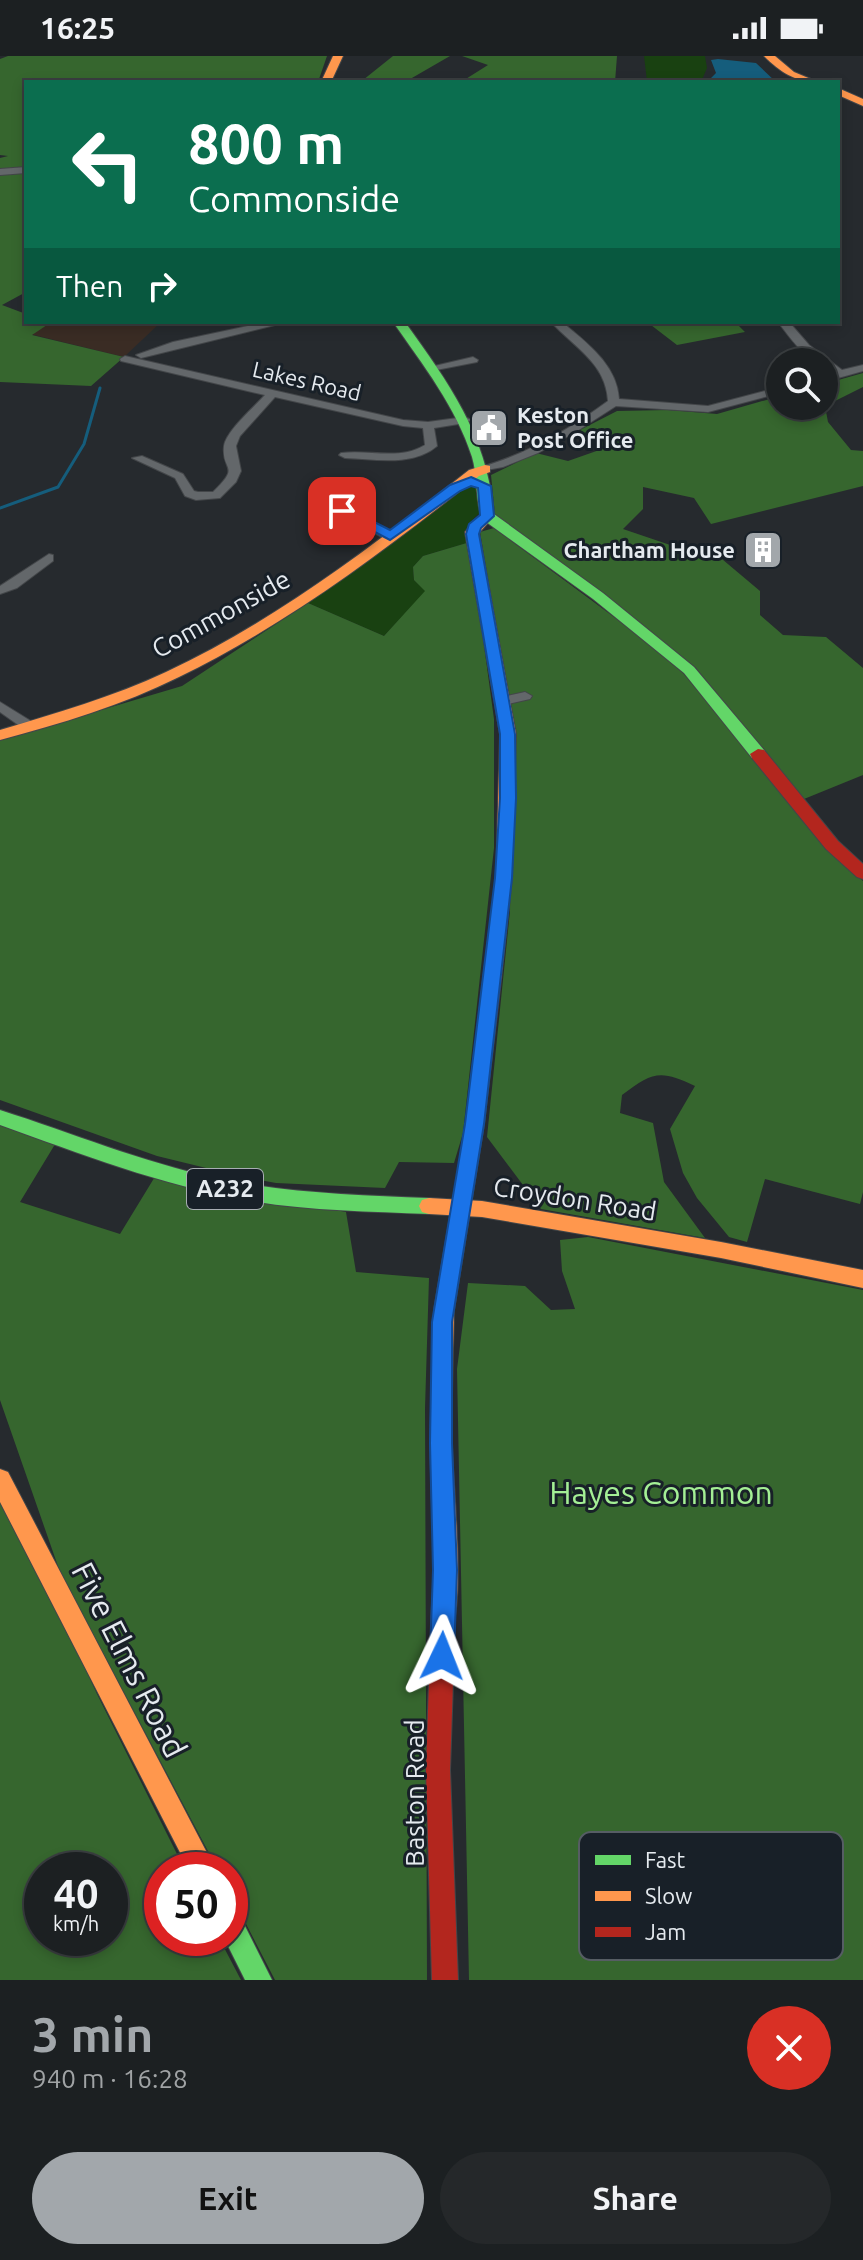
<!DOCTYPE html>
<meta charset="utf-8">
<style>
:root{--surface:#1c2022;--page:#25282a;--text:#f1f3f6;--muted:#a0a3a5;--line:#3a3e40;--accent:#a2a7ab}
body{margin:0;font-family:Ubuntu,sans-serif;background:var(--page);color:var(--text);height:100vh;display:flex;flex-direction:column;font-size:30px;white-space:nowrap}
*{box-sizing:border-box;margin:0}
p{font-size:26px;color:var(--muted)}
.icon{flex:none;width:44px;height:44px;fill:none;stroke:currentColor;stroke-width:2;stroke-linecap:round;stroke-linejoin:round}
.map{position:relative;height:1924px;overflow:hidden}
.details{display:flex;flex-direction:column;background:var(--surface);flex:1}
.details>*{flex:none}
.guide{position:absolute;left:24px;top:24px;width:816px;height:244px;border-radius:0px;box-shadow:0 4px 12px #0003,0 0 0 2px var(--line);background:#0b6e4f;color:#fff;overflow:hidden}
.controls{position:absolute;left:766px;top:292px;display:grid;gap:16px}
.controls a{display:grid;place-items:center;width:72px;height:72px;border-radius:50%;background:var(--surface);box-shadow:0 4px 12px #0003,0 0 0 2px var(--line);font-size:40px}
.speed{position:absolute;left:24px;top:1796px;display:flex;gap:16px;font-size:40px;font-weight:700;text-align:center}
.speed>*{display:grid;place-content:center;width:104px;height:104px;border-radius:50%;background:var(--surface);box-shadow:0 4px 12px #0003,0 0 0 2px var(--line);line-height:1}
.speed small{font-size:20px;font-weight:400}
.speed .limit{border:12px solid #d22;background:#fff;color:#111}
.pin{position:absolute;display:grid;place-items:center;width:68px;height:68px;color:#fff;margin:-34px;border-radius:16px;box-shadow:0 4px 12px #0006}
.me{position:absolute;width:88px;margin:-44px;rotate:2deg;stroke-linejoin:round;filter:drop-shadow(0 0 6px #0008)}
.turn{display:flex;align-items:center;gap:28px;height:168px;padding:0 32px;font-size:36px}
.turn .icon{width:104px;height:104px;stroke-width:2.5}
.turn b{display:block;font-size:56px;line-height:68px}
.then{display:flex;align-items:center;height:76px;padding:0 32px;background:#0003;gap:16px;font-size:30px}
.round{display:grid;place-items:center;flex:none;width:84px;height:84px;border-radius:42px;background:var(--page)}
.headline{display:flex;align-items:center;justify-content:space-between;height:136px;padding:0 32px}
h1{font-size:48px;font-weight:700;line-height:60px;color:var(--accent)}
.primary-button{display:flex;gap:16px;margin-top:auto;padding:16px 32px}
.primary-button a{flex:1;height:92px;border-radius:48px;background:var(--accent);color:#111;font-size:32px;font-weight:700;line-height:92px;text-align:center}
.primary-button a+a{background:var(--page);color:var(--text)}
.status{display:flex;justify-content:space-between;align-items:center;height:56px;padding:0 40px;background:var(--surface);direction:ltr}
.status svg{height:22px;fill:currentColor}
.map>svg:first-child{display:block}
.education{fill:#3a2c24}
.green{fill:#194111}
.forest{fill:#36662e;fill-rule:evenodd}
.water{fill:#155d7c}
.lines{fill:none;stroke-linecap:round;stroke-linejoin:round}
.stream{stroke:#155d7c;stroke-width:3}
.street-casing{stroke:#434649;stroke-width:2}
.fast-casing{stroke:#434649;stroke-width:2}
.slow-casing{stroke:#434649;stroke-width:2}
.jam-casing{stroke:#434649;stroke-width:2}
.street{fill:#63676a;fill-rule:evenodd}
.fast{fill:#63d668;fill-rule:evenodd}
.slow{fill:#ff974d;fill-rule:evenodd}
.jam{fill:#b3261e;fill-rule:evenodd}
.route{fill:#1a73e8;stroke:#114b97;stroke-width:2}
.labels{text-anchor:middle;stroke-width:6;stroke-linejoin:round;paint-order:stroke}
.far-street-label{font-size:22px;fill:#e5eaef;stroke:#182028}
.far-poi-label{font-size:22px;font-weight:bold;fill:#e5eaef;stroke:#182028;text-anchor:start}
.shield{fill:#182028;stroke:#a8adb3;stroke-width:2}
.shield-label{font-size:24px;font-weight:bold;fill:#e5eaef}
.street-label{font-size:26px;fill:#e5eaef;stroke:#182028}
.near-park-label{font-size:32px;fill:#a4ef95;stroke:#182028}
.near-street-label{font-size:32px;fill:#e5eaef;stroke:#182028}
.key{fill:#182028;stroke:#565d64;stroke-width:2}
.key-label{font-size:22px;fill:#e5eaef}
</style>
<div class="status"><b>16:25</b><svg viewBox="0 0 49 12"><path d="M0 12V9h3v3zM5 12V6h3v6zM10 12V3h3v9zM15 12V0h3v12zM26 1h20v11H26zM47 4h2v5h-2z"/></svg></div>
<div class="map">
<svg width="863" height="1924" viewBox="0 0 863 1924">
<rect width="100%" height="100%" fill="#262a2e"/>
<path class="education" d="M46,266H161L124,301L30,278L49,268Z"/>
<path class="green" d="M644,0H705L707,12L701,26L647,25Z
M469,428L480,431V457C468,466 468,471 470,486L423,500L413,511L414,524L426,535L384,580L308,547Z"/>
<path class="forest" d="M8,0H327L318,26H26V236L2,249L26,258V266L50,267L32,279L124,301L91,330L0,326V102L8,100L0,99V3Z
M393,0H450L405,26L363,24Z
M462,0H617L615,26H461L488,9Z
M647,266H735L745,276L677,289Z
M863,317V331L825,350L828,366L851,394L863,395V430L711,468L694,442L643,431V453L623,473L679,492L716,498L760,535V559L783,579L826,581L863,612V719L804,743L695,611L495,459L491,419L536,397L568,405L605,392L580,374L617,355L668,354L717,358L780,340V350H824V328Z
M494,472L641,581L683,617L828,791L863,825V1136L860,1148L765,1123L747,1186L729,1181L697,1142L683,1117L670,1073L695,1030C660,1013 652,1016 622,1039L620,1057L653,1067L664,1126L705,1182L541,1153L487,1081L510,855L512,662L480,476Z
M470,486L494,663V792L463,1077L454,1107L399,1106L385,1132L276,1127L243,1121L157,1100L0,1044V684L182,630L308,547L384,580L425,535L414,524L413,511L423,500Z
M0,1065L57,1085L20,1146L120,1178L156,1119L346,1156L356,1216L429,1222L425,1352L427,1924H275L230,1837V1814H218L60,1516L0,1344Z
M588,1181L863,1234V1924H469L457,1313L468,1227L525,1230L551,1254L575,1253L562,1215L560,1184Z
M0,1426L97,1638L185,1814H162V1882H219L241,1924H0ZM42,1814H110V1882H42Z"/>
<path class="water" d="M718,3L756,7L776,26H707L716,17L711,4Z"/>
<g class="lines">
<path class="stream" d="M0,452L58,431L84,388L100,332"/>
<defs>
<path id="street" d="M26,111V117L0,119V113Z
M267,266H287L141,302L136,299L173,286Z
M551,266H562C587,287 617,309 619,343L708,350L780,331V337L708,356L616,350L574,377L538,397L503,411L481,415V411C527,398 570,373 608,345C606,307 574,291 551,266Z
M778,266H789L809,289L842,314L863,309V315L824,326V320L832,317L824,311V306C805,305 789,280 778,266Z
M125,300L403,364L428,366L465,361L471,364L465,367L434,372L437,390C413,411 374,403 345,402L339,399L341,397C369,393 399,405 425,389L423,372L403,370L275,341L240,380L236,390L241,415L236,426L220,442L196,444L185,440L175,422L132,402L142,400L183,418L194,435L198,436H213C242,408 221,416 224,390C226,375 255,350 265,339L121,305L120,303Z
M473,301L478,304L477,306L431,315L426,312Z
M346,448L352,452L350,455L396,480L390,484L386,483L338,458V452Z
M49,498L53,499V505L17,532L0,538V530Z
M525,636L532,640L530,643L503,649L496,645L498,642Z
M0,646L34,667L36,670L34,673H24L0,656Z"/>
<path id="fast" d="M393,266H405C450,329 487,379 494,458L603,537L694,611L764,694L766,698L764,702H752L684,617L593,543L482,463C475,444 478,421 472,401C456,351 423,309 393,266Z
M0,1054C72,1077 142,1106 216,1122C286,1137 357,1139 429,1142L436,1144L439,1150L436,1156L429,1158C368,1155 306,1155 246,1144C161,1129 81,1098 0,1069Z
M230,1854L239,1858L272,1924H245L224,1882H230Z"/>
<path id="slow" d="M333,0H343L331,26H321Z
M764,0H775L794,16L818,26C795,26 780,16 764,0Z
M838,32L863,43V50L838,39Z
M485,409L490,410V416L479,420C384,495 288,568 179,621C123,649 60,668 0,684V674C56,657 113,641 166,616C277,564 374,489 469,414Z
M487,456L494,460L479,477L516,678L512,822L501,924L492,931L483,924L496,822L500,678L465,476L482,457Z
M429,1142L482,1145L721,1186L863,1214V1232L721,1202L482,1161L429,1158L422,1156L419,1150L422,1144Z
M444,1245L451,1248L454,1254C453,1299 451,1345 452,1390C453,1431 465,1542 451,1575L443,1579L435,1575L431,1567L434,1514L430,1387L434,1254L437,1248Z
M0,1413L8,1416L216,1814H189L0,1446Z"/>
<path id="jam" d="M758,693L764,694L838,785L863,808V823L857,821L826,793L752,702L750,698Z
M492,917L501,924L484,1068L454,1254L451,1260L444,1263L437,1260L434,1254L466,1068L483,924Z
M443,1555L451,1559L455,1567L450,1714L458,1924H432L426,1714L431,1567L435,1559Z"/>
</defs>
<use href="#street" class="street-casing"/>
<use href="#fast" class="fast-casing"/>
<use href="#slow" class="slow-casing"/>
<use href="#jam" class="jam-casing"/>
<use href="#street" class="street"/>
<use href="#fast" class="fast"/>
<use href="#slow" class="slow"/>
<use href="#jam" class="jam"/>
</g>
<path class="route" d="M471,421L491,430L494,460L481,472L479,478L515,678L516,742L512,822L484,1068L452,1266V1387L457,1514L454,1600L451,1608L442,1612L434,1608L430,1600L433,1514L430,1387L432,1266L465,1068L495,822L500,742V678L466,478L469,468L480,459L478,432L471,430L460,435L390,484L335,455L347,452L390,474L450,429Z"/>
<defs>
<symbol id="civic-square" viewBox="-11 -11 22 22"><rect x="-9" y="-9" width="18" height="18" rx="4" fill="#a2a7ab" stroke="#182028"/><path d="M-.6-6.5H3V-4.5H.6V-3L4-1V1h2V6H-6V1h2V-1L-.6-3ZM-1.2 2.5V6h2.4V2.5Z" fill="#fff"/></symbol>
<symbol id="building-square" viewBox="-11 -11 22 22"><rect x="-9" y="-9" width="18" height="18" rx="4" fill="#a2a7ab" stroke="#182028"/><path d="M-4-6H4V6H1V3H-1V6H-4ZM-2.5-4.3h1.7v1.8h-1.7ZM.8-4.3h1.7v1.8H.8ZM-2.5-1h1.7V.8h-1.7ZM.8-1h1.7V.8H.8Z" fill="#fff"/></symbol>
</defs>
<g fill-rule="evenodd">
<use href="#civic-square" x="467" y="350" width="44" height="44"/>
<use href="#building-square" x="741" y="472" width="44" height="44"/>
</g>
<g class="labels">
<g class="far-street-label">
<text transform="translate(307 325) rotate(13)" y="8">Lakes Road</text>
</g>
<g class="far-poi-label">
<text x="517" y="367">Keston<tspan x="517" dy="25">Post Office</tspan></text>
<text x="735" y="502" text-anchor="end">Chartham House</text>
</g>
<rect class="shield" x="187" y="1113" width="76" height="40" rx="6"/>
<g class="shield-label">
<text x="225" y="1141">A232</text>
</g>
<g class="street-label">
<text transform="translate(221 558) rotate(-29)" y="9">Commonside</text>
<text transform="translate(575 1143) rotate(9)" y="9">Croydon Road</text>
<text transform="translate(415 1737) rotate(-90)" y="9">Baston Road</text>
</g>
<g class="near-park-label">
<text x="661" y="1448">Hayes Common</text>
</g>
<g class="near-street-label">
<text transform="translate(129 1604) rotate(63)" y="11">Five Elms Road</text>
</g>
</g>
<rect x="579" y="1776" width="264" height="128" rx="12" class="key"/>
<rect x="595" y="1799" width="36" height="10" fill="#63d668"/>
<rect x="595" y="1835" width="36" height="10" fill="#ff974d"/>
<rect x="595" y="1871" width="36" height="10" fill="#b3261e"/>
<g class="key-label">
<text x="645" y="1812">Fast</text>
<text x="645" y="1848">Slow</text>
<text x="645" y="1884">Jam</text>
</g>
</svg>
<div class="controls">
<a><svg class="icon" aria-label="search" viewBox="0 0 24 24"><circle cx="10" cy="10" r="6"/><path d="M15 15l6 6"/></svg></a>
</div>
<div class="speed"><div>40<small>km/h</small></div><div class="limit">50</div></div>
<div class="pin" style="left:342px;top:455px;background:#d93025"><svg class="icon" aria-label="arrive" viewBox="0 0 24 24"><path d="M6 21V4h12l-3 4 3 4H6"/></svg></div>
<svg class="me" style="left:442px;top:1600px" viewBox="-20 -20 40 40"><path d="M0-17L14 15 0 8-14 15z" fill="#1a73e8" stroke="#fff" stroke-width="4"/></svg>
<div class="guide">
<div class="turn"><svg class="icon" aria-label="left" viewBox="0 0 24 24"><path d="M17 20v-9H6M10 6l-5 5 5 5"/></svg><div><b>800 m</b>Commonside</div></div>
<div class="then">Then<svg class="icon" aria-label="right" viewBox="0 0 24 24"><path d="M7 20v-9h11M14 6l5 5-5 5"/></svg></div>
</div>
</div>
<section class="details">
<div class="headline"><div><h1>3 min</h1><p>940 m · 16:28</p></div><a class="round" style="background:#d93025;color:#fff"><svg class="icon" aria-label="close" viewBox="0 0 24 24"><path d="M6 6l12 12M18 6L6 18"/></svg></a></div>
<div class="primary-button"><a>Exit</a><a>Share</a></div>
</section>
